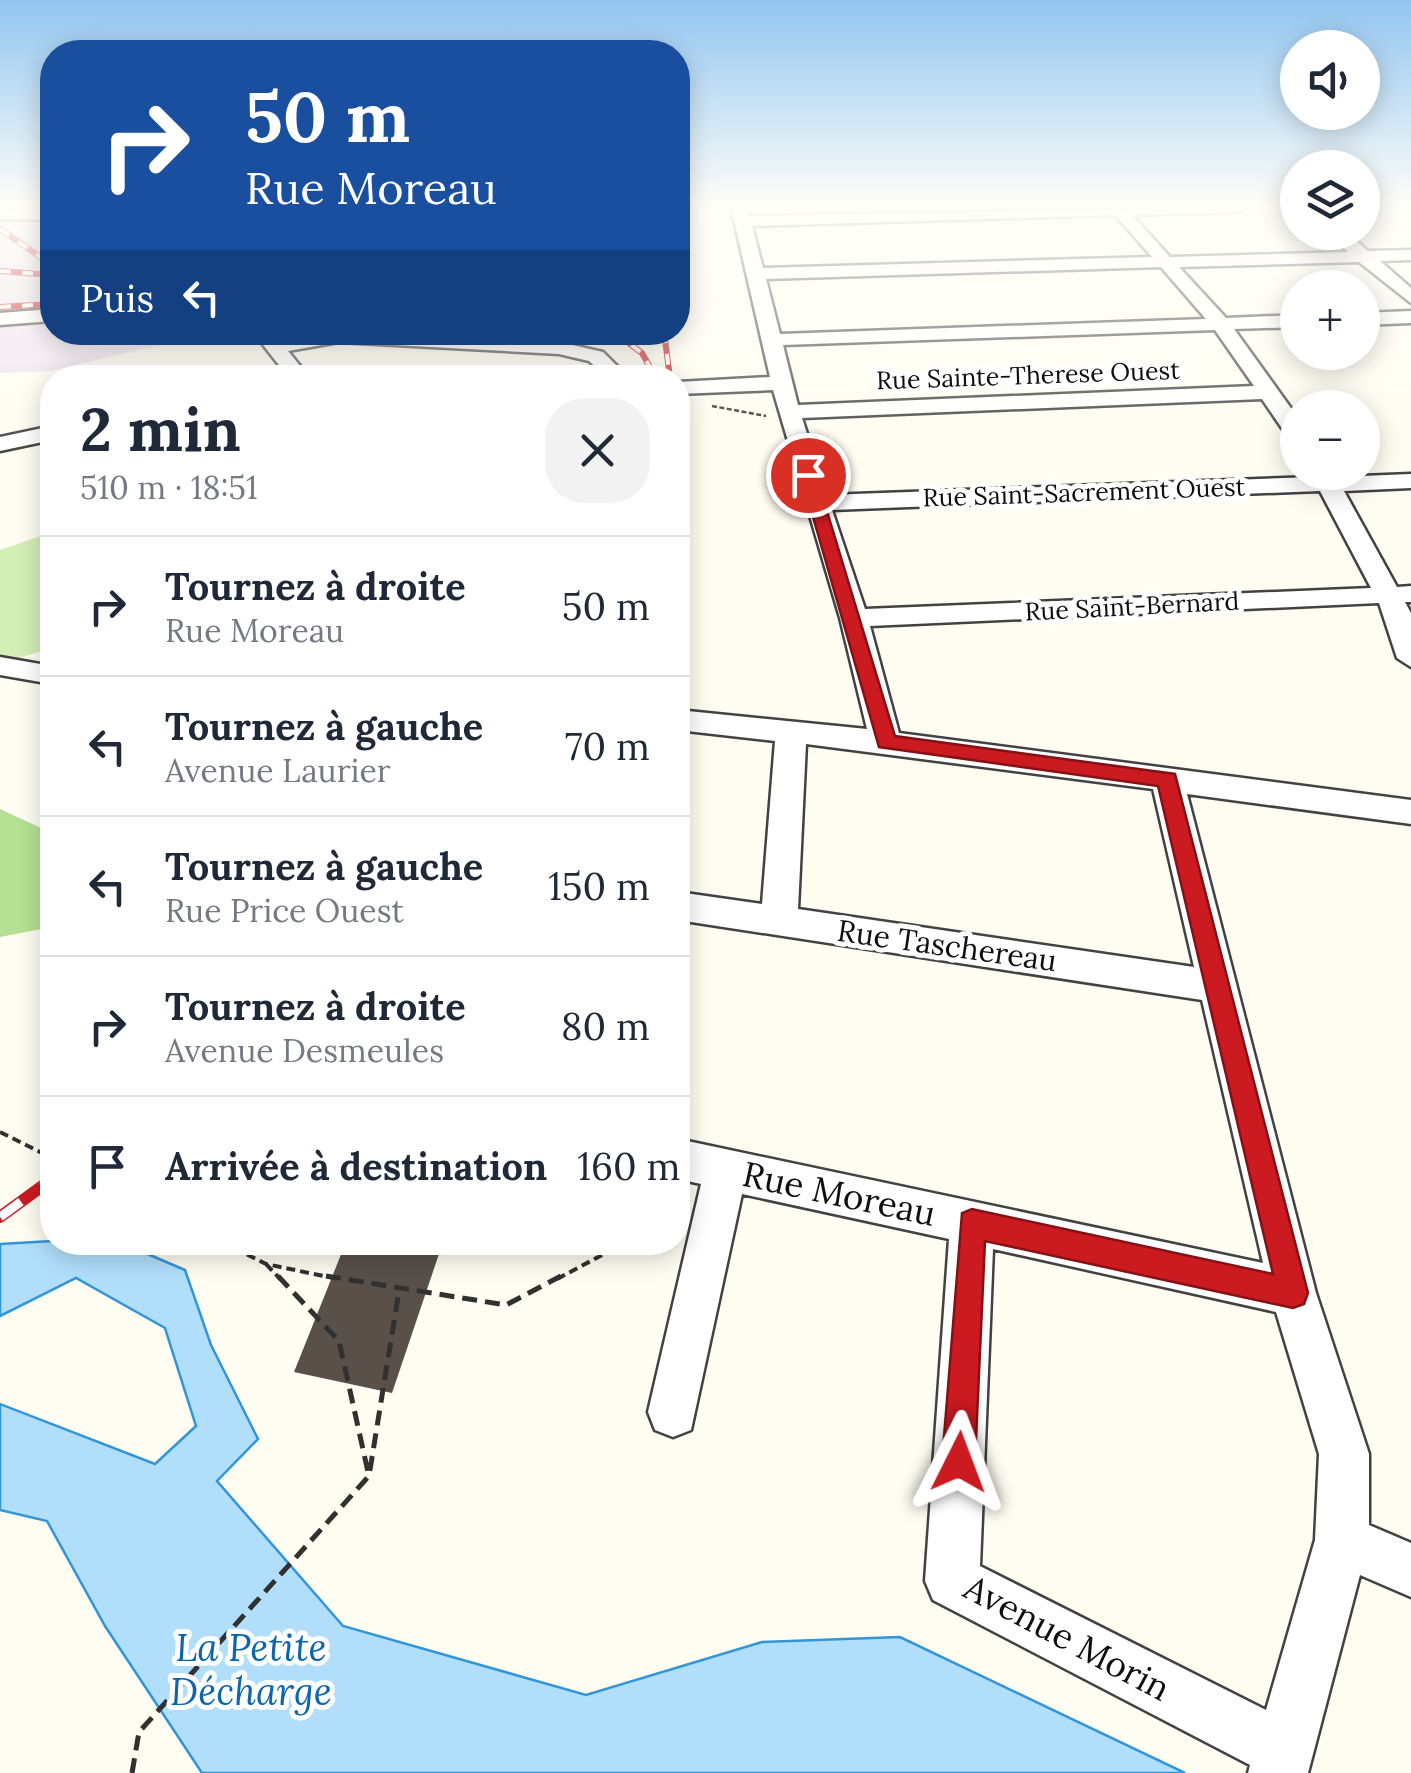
<!DOCTYPE html>
<html lang="fr">
<meta charset="utf-8">
<style>
:root{--surface:#fff;--page:#f2f2f3;--text:#1f2937;--muted:#747a83;--line:#e0e1e3}
body{margin:0;font-family:Lora,serif;background:var(--page);color:var(--text);height:100vh;display:flex;flex-direction:column;font-size:38px;white-space:nowrap}
*{box-sizing:border-box;margin:0}
p{font-size:32px;color:var(--muted)}
.icon{flex:none;width:55px;height:55px;fill:none;stroke:currentColor;stroke-width:2;stroke-linecap:round;stroke-linejoin:round}
.map{position:relative;flex:1;overflow:hidden}
.side{position:absolute;left:40px;top:365px;width:650px;height:890px;display:flex;flex-direction:column;background:var(--surface);border-radius:40px;box-shadow:0 5px 25px #0003}
.side>*{flex:none}
.hud{position:absolute;left:40px;top:40px;width:650px;height:305px;border-radius:40px;box-shadow:0 5px 25px #0003;background:#1a4fa0;color:#fff;overflow:hidden}
.fabs{position:absolute;left:1280px;top:30px;display:grid;gap:20px}
.fabs a{display:grid;place-items:center;width:100px;height:100px;border-radius:50%;background:var(--surface);box-shadow:0 5px 25px #0003;font-size:50px}
.pin{position:absolute;display:grid;place-items:center;width:85px;height:85px;color:#fff;margin:-42px;border:5px solid #fff;border-radius:50%;box-shadow:0 2px 10px #0007}
.me{position:absolute;width:110px;margin:-55px;rotate:3deg;stroke-linejoin:round;filter:drop-shadow(0 0 8px #0008)}
.turn{display:flex;align-items:center;gap:35px;height:210px;padding:0 40px;font-size:45px}
.turn .icon{width:130px;height:130px;stroke-width:2.5}
.turn b{display:block;font-size:70px;line-height:85px}
.then{display:flex;align-items:center;height:95px;padding:0 40px;background:#0003;gap:20px;font-size:38px}
.round{display:grid;place-items:center;flex:none;width:105px;height:105px;border-radius:40px;background:var(--page)}
.summary{display:flex;align-items:center;justify-content:space-between;height:170px;padding:0 40px}
h1{font-size:60px;font-weight:800;line-height:75px}
ul{padding:0;list-style:none}
li{display:flex;align-items:center;gap:30px;height:140px;padding:0 40px;border-top:2px solid var(--line)}
li div{flex:1}
li b{display:block;font-size:38px}
li em{font-style:normal}
.map>svg:first-child{display:block}
.industrial{fill:#ede3ee}
.green{fill:#d3eeb7}
.forest{fill:#b6e094}
.water{fill:#b1dffb;stroke:#3195d9;stroke-width:2.5}
.building{fill:#59504a}
.lines{fill:none;stroke-linecap:round;stroke-linejoin:round}
.minor-casing{stroke:#424242;stroke-width:5}
.path-far2{stroke:#313131;stroke-width:2.5;stroke-dasharray:5 2.5;stroke-linecap:butt}
.path-far1{stroke:#313131;stroke-width:4;stroke-dasharray:9 5;stroke-linecap:butt}
.path{stroke:#313131;stroke-width:5;stroke-dasharray:15 8;stroke-linecap:butt}
.minor{fill:#fff;fill-rule:evenodd}
.rail-far2-casing{stroke:#cc1a21;stroke-width:6}
.rail-far1-casing{stroke:#cc1a21;stroke-width:8}
.rail-casing{stroke:#cc1a21;stroke-width:12}
.rail-far2{stroke:#fff;stroke-width:4;stroke-dasharray:11;stroke-linecap:butt}
.rail-far1{stroke:#fff;stroke-width:5;stroke-dasharray:15;stroke-linecap:butt}
.rail{stroke:#fff;stroke-width:9;stroke-dasharray:26;stroke-linecap:butt}
.route{fill:#cc1a21;stroke:#851115;stroke-width:2.5}
.labels{text-anchor:middle;stroke-width:10;stroke-linejoin:round;paint-order:stroke}
.far-street-label{font-size:25px;fill:#0f0f0f;stroke:#fff}
.street-label{font-size:30px;fill:#0f0f0f;stroke:#fff}
.near-street-label{font-size:35px;fill:#0f0f0f;stroke:#fff}
.near-water-label{font-size:38px;font-style:italic;fill:#0c65ad;stroke:#fff}
</style>
<div class="map">
<svg width="1411" height="1773" viewBox="0 0 1411 1773">
<rect width="100%" height="100%" fill="#fffcf1"/>
<path class="industrial" d="M0,207H52V332L205,334L51,371L0,373Z"/>
<path class="green" d="M52,532V648L12,660L0,658V550Z"/>
<path class="forest" d="M0,809L52,833V927L0,937Z"/>
<path class="water" d="M52,1241L122,1243L185,1270L211,1345L258,1439L217,1481L343,1626L586,1695L762,1642L900,1637L1185,1773H202L105,1626L47,1521L0,1510V1404L155,1464L196,1426L165,1328L76,1278L0,1316V1244Z"/>
<path class="building" d="M346,1242H443L392,1393L294,1372Z"/>
<g class="lines">
<defs>
<path id="minor" d="M731,207H747L749,216L1247,207L1239,212L1132,215L1170,257L1348,252L1327,232H1346L1368,251L1411,250V260L1380,261L1411,288V303L1359,262L1179,267L1226,318L1298,315V327L1234,329L1298,418V442L1290,440L1262,399L802,418L827,495L1313,477L1311,472H1334L1336,477L1411,474V488L1344,491L1397,587L1411,586V602H1405L1411,613V667L1397,658L1379,603L870,626L899,733L1411,800V824L1187,794L1316,1293L1369,1454V1525L1411,1543V1597L1360,1575L1308,1773H1248L1250,1765L933,1600L925,1581L949,1239L742,1194L691,1430L673,1437L655,1430L648,1412L701,1184L678,1179V1139L1263,1263L1202,1000L678,920V892L762,904L775,741L678,730V710L867,729L840,618L773,390L678,394V382L770,377ZM1115,215L1152,257L763,268L752,226ZM1161,267L1206,319L780,334L766,279ZM1215,330L1254,386L798,405L783,345ZM1320,491L1371,588L865,609L832,510ZM806,744L1153,789L1194,967L798,909ZM993,1249L1276,1312L1319,1454L1315,1540L1266,1710L980,1566Z
M0,209L52,210V220L0,219Z
M52,309V321L0,325V313Z
M1411,311V323L1362,325V313Z
M253,332H273L279,340L325,332H383L559,342L603,352L629,378H607L589,361L559,354L339,342L288,351L310,378H289Z
M52,426V440L0,451V437Z
M0,657L52,666V684L0,675Z"/>
</defs>
<use href="#minor" class="minor-casing"/>
<path class="path-far2" d="M712,406L766,416"/>
<path class="path-far1" d="M0,1132L52,1158
M222,1242L266,1264L338,1279
M266,1264L280,1279
M557,1279L604,1254L614,1242"/>
<path class="path" d="M278,1276L339,1341L368,1472
M326,1276L506,1305L561,1276
M132,1773L139,1732L369,1476L399,1291"/>
<use href="#minor" class="minor"/>
<defs>
<path id="rail-far2" d="M0,229L52,265
M0,271L52,275
M0,307L52,304
M614,332L642,353L656,378
M664,332L670,378"/>
<path id="rail-far1" d="M678,444L686,530L678,581"/>
<path id="rail" d="M0,1217L52,1179"/>
</defs>
<use href="#rail-far2" class="rail-far2-casing"/>
<use href="#rail-far1" class="rail-far1-casing"/>
<use href="#rail" class="rail-casing"/>
<use href="#rail-far2" class="rail-far2"/>
<use href="#rail-far1" class="rail-far1"/>
<use href="#rail" class="rail"/>
</g>
<linearGradient id="sky" x2="0" y2="1"><stop stop-color="#92c5f0"/><stop offset="0.45" stop-color="#fffef9"/><stop offset="1" stop-color="#fffef9" stop-opacity="0"/></linearGradient>
<rect width="1411" height="456" fill="url(#sky)"/>
<path class="route" d="M808,471L816,475L895,736L1175,774L1308,1293L1304,1304L1293,1308L985,1241L975,1462L970,1473L959,1478L947,1473L942,1462L962,1213L972,1209L1273,1274L1158,786L879,747L801,475Z"/>
<g class="labels">
<g class="far-street-label">
<text transform="translate(1028 375) rotate(-2)" y="9">Rue Sainte-Therese Ouest</text>
<text transform="translate(1084 492) rotate(-2)" y="9">Rue Saint-Sacrement Ouest</text>
<text transform="translate(1132 606) rotate(-3)" y="9">Rue Saint-Bernard</text>
</g>
<g class="street-label">
<text transform="translate(947 946) rotate(8)" y="10">Rue Taschereau</text>
</g>
<g class="near-street-label">
<text transform="translate(839 1194) rotate(12)" y="12">Rue Moreau</text>
<text transform="translate(1067 1638) rotate(28)" y="12">Avenue Morin</text>
</g>
<g class="near-water-label">
<text x="251" y="1661">La Petite<tspan x="251" dy="44">Décharge</tspan></text>
</g>
</g>
</svg>
<div class="fabs">
<a><svg class="icon" aria-label="sound" viewBox="0 0 24 24"><path d="M4 9h4l5-4v14l-5-4H4zM17 9q2 3 0 6"/></svg></a>
<a><svg class="icon" aria-label="layers" viewBox="0 0 24 24"><path d="M12 4l9 5-9 5-9-5zM3 14l9 5 9-5"/></svg></a>
<a>+</a>
<a>−</a>
</div>
<div class="pin" style="left:808px;top:475px;background:#d93025"><svg class="icon" aria-label="arrive" viewBox="0 0 24 24"><path d="M6 21V4h12l-3 4 3 4H6"/></svg></div>
<svg class="me" style="left:959px;top:1462px" viewBox="-20 -20 40 40"><path d="M0-17L14 15 0 8-14 15z" fill="#cc1a21" stroke="#fff" stroke-width="4"/></svg>
<div class="hud">
<div class="turn"><svg class="icon" aria-label="right" viewBox="0 0 24 24"><path d="M7 20v-9h11M14 6l5 5-5 5"/></svg><div><b>50 m</b>Rue Moreau</div></div>
<div class="then">Puis<svg class="icon" aria-label="left" viewBox="0 0 24 24"><path d="M17 20v-9H6M10 6l-5 5 5 5"/></svg></div>
</div>
<section class="side">
<div class="summary"><div><h1>2 min</h1><p>510 m · 18:51</p></div><a class="round"><svg class="icon" aria-label="close" viewBox="0 0 24 24"><path d="M6 6l12 12M18 6L6 18"/></svg></a></div>
<ul>
<li><svg class="icon" aria-label="right" viewBox="0 0 24 24"><path d="M7 20v-9h11M14 6l5 5-5 5"/></svg><div><b>Tournez à droite</b><p>Rue Moreau</p></div><em>50 m</em></li>
<li><svg class="icon" aria-label="left" viewBox="0 0 24 24"><path d="M17 20v-9H6M10 6l-5 5 5 5"/></svg><div><b>Tournez à gauche</b><p>Avenue Laurier</p></div><em>70 m</em></li>
<li><svg class="icon" aria-label="left" viewBox="0 0 24 24"><path d="M17 20v-9H6M10 6l-5 5 5 5"/></svg><div><b>Tournez à gauche</b><p>Rue Price Ouest</p></div><em>150 m</em></li>
<li><svg class="icon" aria-label="right" viewBox="0 0 24 24"><path d="M7 20v-9h11M14 6l5 5-5 5"/></svg><div><b>Tournez à droite</b><p>Avenue Desmeules</p></div><em>80 m</em></li>
<li><svg class="icon" aria-label="arrive" viewBox="0 0 24 24"><path d="M6 21V4h12l-3 4 3 4H6"/></svg><div><b>Arrivée à destination</b></div><em>160 m</em></li>
</ul>
</section>
</div>
